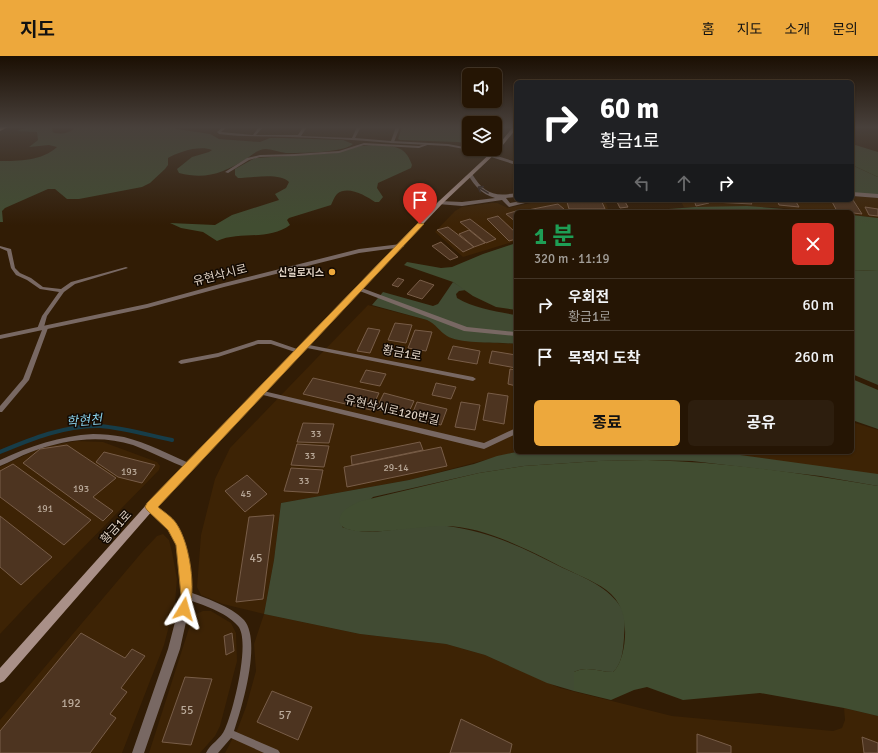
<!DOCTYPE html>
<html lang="ko">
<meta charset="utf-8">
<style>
:root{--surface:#251504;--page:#2d1e0e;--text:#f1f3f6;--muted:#a39f9a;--line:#423426;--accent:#eda83c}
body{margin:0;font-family:Signika,"Noto Sans KR",sans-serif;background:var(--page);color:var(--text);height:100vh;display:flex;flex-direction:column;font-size:15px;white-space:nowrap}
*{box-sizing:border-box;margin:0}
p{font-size:13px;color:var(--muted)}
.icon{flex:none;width:22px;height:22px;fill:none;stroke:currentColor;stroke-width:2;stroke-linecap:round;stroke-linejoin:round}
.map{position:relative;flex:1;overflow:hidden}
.side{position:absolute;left:514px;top:154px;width:340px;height:244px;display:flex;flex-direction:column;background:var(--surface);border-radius:6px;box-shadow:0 1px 3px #0004,0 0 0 1px var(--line)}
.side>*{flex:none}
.guide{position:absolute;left:514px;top:24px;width:340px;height:122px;border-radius:6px;box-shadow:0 1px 3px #0004,0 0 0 1px var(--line);background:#202124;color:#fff;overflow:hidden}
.buttons{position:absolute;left:462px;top:12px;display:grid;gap:8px}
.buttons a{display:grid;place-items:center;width:40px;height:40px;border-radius:6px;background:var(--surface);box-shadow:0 1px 3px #0004,0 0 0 1px var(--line);font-size:20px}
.pin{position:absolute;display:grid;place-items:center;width:34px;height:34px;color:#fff;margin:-41px -17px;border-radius:50% 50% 50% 0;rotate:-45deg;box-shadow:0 0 4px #0007}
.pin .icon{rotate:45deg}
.me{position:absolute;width:44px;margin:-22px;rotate:8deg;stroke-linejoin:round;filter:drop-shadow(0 0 3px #0008)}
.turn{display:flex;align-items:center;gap:14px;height:84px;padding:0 20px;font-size:18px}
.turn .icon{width:52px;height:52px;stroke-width:2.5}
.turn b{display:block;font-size:28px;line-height:34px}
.lanes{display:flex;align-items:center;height:38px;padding:0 20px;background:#0003;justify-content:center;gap:20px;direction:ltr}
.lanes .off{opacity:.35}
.round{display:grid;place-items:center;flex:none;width:42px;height:42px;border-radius:6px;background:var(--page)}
.overview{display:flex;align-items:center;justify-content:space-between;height:68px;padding:0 20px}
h1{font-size:24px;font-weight:700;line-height:30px;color:#1e9e55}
.button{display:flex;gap:8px;margin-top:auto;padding:8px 20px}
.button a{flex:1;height:46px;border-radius:6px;background:var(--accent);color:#111;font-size:16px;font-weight:700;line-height:46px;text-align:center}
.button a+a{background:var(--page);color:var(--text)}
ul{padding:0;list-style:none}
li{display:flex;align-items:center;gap:12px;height:52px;padding:0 20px;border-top:1px solid var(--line)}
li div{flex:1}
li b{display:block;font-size:15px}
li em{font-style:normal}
header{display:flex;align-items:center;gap:24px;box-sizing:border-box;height:56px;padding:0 20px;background:var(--accent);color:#111}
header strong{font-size:19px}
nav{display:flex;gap:22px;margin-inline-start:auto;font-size:14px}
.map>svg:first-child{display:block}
.built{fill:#3d2305}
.green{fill:#414b33}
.forest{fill:#414d31}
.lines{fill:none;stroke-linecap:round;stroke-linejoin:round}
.stream{stroke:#173d49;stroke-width:4}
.building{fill:#4d3420;stroke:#785d48}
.lane{fill:#786863;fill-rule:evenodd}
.street{fill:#786863;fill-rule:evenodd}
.secondary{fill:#a99088;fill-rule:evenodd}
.highway{fill:#f3ccbf;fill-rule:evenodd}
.oneway{stroke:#362a24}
.route{fill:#eda83c;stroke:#9a6d27}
.poi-dot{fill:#eda83c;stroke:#120902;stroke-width:1.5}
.labels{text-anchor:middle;stroke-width:3;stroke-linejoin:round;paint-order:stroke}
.far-poi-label{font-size:10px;font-weight:bold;fill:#dfd1c3;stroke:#120902;text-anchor:end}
.number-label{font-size:10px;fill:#baaa9a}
.street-label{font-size:12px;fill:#dfd1c3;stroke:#120902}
.near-number-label{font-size:12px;fill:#baaa9a}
.water-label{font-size:13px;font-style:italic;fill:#87cde6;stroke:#120902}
</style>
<header>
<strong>지도</strong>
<nav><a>홈</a><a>지도</a><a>소개</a><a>문의</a></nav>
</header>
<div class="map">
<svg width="878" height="697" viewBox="0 0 878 697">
<rect width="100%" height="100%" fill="#311c05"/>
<path class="built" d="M852,140L878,142V162L852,159V156H822L773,151H684L680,144H852Z
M544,144H605L609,156H516V185L463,201L435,176L455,155L462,151L491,147H497L508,152Z
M368,249L427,264L435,268L446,279L452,282L480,286L516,288V396L409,424L281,447L274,504L264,558L360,578L446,588L485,599L560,632L672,660L833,675L842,672L845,664L844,652L878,660V697H225L238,672L246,651L256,615L254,588L264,558L223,548L201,539L197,531L201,479L215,423L230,392Z
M852,366L878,374V419L661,396H852Z
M77,385L103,386L157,406L160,410L159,414L31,545L0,578V411L36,394L48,390Z
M163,478L169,484L172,496L177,523L175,547L164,589L122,697H0V664L143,495L157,480Z
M203,555H211L231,567L236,577L237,605L220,670L215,680L200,697H149L192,563L196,558Z"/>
<path class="green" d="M852,109L878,121V139L852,137Z
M852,214L878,215V329L852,318Z
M453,226L466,234L459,235L456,238L457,242C474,252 497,256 516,259V288C500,286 459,288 447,280C439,275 436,268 427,264L372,249L383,236L433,250L438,248Z
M852,323L878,334V373L852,364Z
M516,396H718L878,418V430L820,420L692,405L647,404L599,405L524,410L479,417L373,441L342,471C376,484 412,465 447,470C489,475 526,493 563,512C585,522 609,531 622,553C627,561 624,573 624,582C623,594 622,608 613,616C600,616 586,609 574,616V635L547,627L485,599L446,588L360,578L264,558L274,504L281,447L409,424L474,408L497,400Z"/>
<path class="forest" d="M27,71H53L52,75L54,77C61,78 70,78 75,71H174L176,73L210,78L219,83L260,86L270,82H282L343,84L353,88C343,97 300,97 286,97C279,96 272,93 265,93C257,94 252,99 246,103C223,117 206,124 179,117L177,113L192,101L209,96L212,94C200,89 178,96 168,102V109L165,113L150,127L142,131L79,143H67L55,133H48L5,152L2,155L3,166H0V105C19,105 42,105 57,91L49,89L29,91L38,84L37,76L17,75Z
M402,71H469V88L458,86L400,84L398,83Z
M852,88L878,96V121L852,109Z
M372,89C391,91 405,87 412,109L411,112L378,127L377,132L383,141L379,146H375C366,140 348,129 337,138C334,141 333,145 331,149L289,162L287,164L290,169C269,185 239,175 217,185L203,176L181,172L170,167L215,169L232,159L279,144L275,138L286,132L289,126C280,116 251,122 238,122L235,119V113L255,102L336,97L360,90Z
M747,150L822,156H629L695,151Z
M852,159L878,162V215L852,214Z
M516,187V254L496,251L473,240L453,226L404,209L407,206L441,212L452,211L483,198Z
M647,404C725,406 801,417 878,430V660L844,652L760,637L683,644L647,631L634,634L611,644L574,635V616C586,609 600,616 613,616C624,606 627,579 624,564C623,554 618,545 611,538C599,527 582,521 568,514C532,496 486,470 444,470C423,469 355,483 342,470C340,469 340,467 339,465C341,453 350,450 361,445L479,417L524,410L599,405Z"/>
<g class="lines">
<path class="stream" d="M0,396C31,383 65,369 100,370C124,372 148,379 172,384"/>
</g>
<path class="building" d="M590,144H601L605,153H569L567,146H591Z
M616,144H610H624L628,151L620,152Z
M694,144H708L709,147L696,150Z
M712,144H749L752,148L713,146Z
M777,144H795L799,151L779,149Z
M831,144H853L862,158L837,155Z
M558,148L564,153L552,156L523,155Z
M865,151L878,153V160L869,159Z
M516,155L518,156H516V166L506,158Z
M498,160L516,177V183L509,185L487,163Z
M470,163L496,183L486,187L460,166Z
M448,171L474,191L463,196L437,174Z
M469,174L485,187L474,191L459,178Z
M441,186L458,201L450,204L432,190Z
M398,222L404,224L398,231L392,229Z
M420,224L434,229L422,243L407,238Z
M395,267L412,269L406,287L388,284Z
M368,272L380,274L370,297L357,295Z
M415,274L432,276L426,295L408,292Z
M453,290L480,295L477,308L448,303Z
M492,295L516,299V312L489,307Z
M510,313L516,314V330L508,328Z
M366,314L386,318L380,330L360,326Z
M313,322L379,337L371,354L303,338Z
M436,327L456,331L451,343L432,339Z
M384,337L414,345L407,360L376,353Z
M488,337L508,340L504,368L483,364Z
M417,346L447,353L441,369L411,361Z
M461,346L480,349L475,374L455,371Z
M303,367L334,368L329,387L297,386Z
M420,386L423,394L352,409L351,400Z
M297,388L329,390L324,411L291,409Z
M67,389L116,422L93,441L113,455L103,465L23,407L40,393Z
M441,391L447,410L347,431L344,411Z
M104,396L155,409L142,427L118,421L96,406Z
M13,408L91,464L64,489L0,441V415Z
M291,412L323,414L318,437L284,435Z
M247,419L267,438L245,456L225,435Z
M274,459L263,543L236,546L249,461Z
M0,460L52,501L21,529L0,511Z
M81,577L125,602L132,593L145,600L121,632L127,636L110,658L116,662L90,697H0V675Z
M232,577L234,595L226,599L224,580Z
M185,621L212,623L191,689L162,686Z
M272,635L312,651L298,684L257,666Z
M461,663L512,688L510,697H450Z
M697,678L731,690V697H697Z
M862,681L878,687V697H864Z"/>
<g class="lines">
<path class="lane" d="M223,71H227L221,76L253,79L259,71H263L256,79H298L303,71H307L301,80L352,82L357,71H361L355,82L391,85L396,71H400L394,86L392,87C358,84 324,82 290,81C266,80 243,81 219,78L217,76Z
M364,87L419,90L428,87L430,88L419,92L364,89L339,97L295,100L260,101L249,104L228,117L225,116L247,102L260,99L295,98L339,95Z
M0,190L11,193L15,212L20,217L31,222L43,231L61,233L71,226L126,211L128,212L75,228L64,236L47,260L44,271H47L48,272L29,324L2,356H0V350L23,323L42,274H38L37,273L42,260L59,236L40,233L27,224L16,219L11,212L7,195L0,192Z
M258,284H271L300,294L301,295L298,297L271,288H258L218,301L181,308L178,306L181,304L218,297Z
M304,288L473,321L476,323L473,325L302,291L301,290L302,289Z
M257,334H259L484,387L516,372V378L484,393L259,338L256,336Z
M93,378C103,378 113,379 124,381C147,387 169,398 191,408L192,410L191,412L189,413C170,406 152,396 133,389C99,378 63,384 31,396C20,400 10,406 0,410V404C30,390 60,380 93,378Z
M187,535C205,542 231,550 244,564C262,585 242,651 234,675L278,694L280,697H264L231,682L218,697H206C210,688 221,683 225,673C233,656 251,585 238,570C225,555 202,549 184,542L183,539L184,536Z"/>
<path class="street" d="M392,85L448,88L469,92V93H475L516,106V109L469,94L448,90L390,87V86Z
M468,118H472C484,137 493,141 516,137V141L506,142L510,147L526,144H537L509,151L502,144L462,150L438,148V146L440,145L462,146L495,142C481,138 475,130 468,119Z
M852,136L878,138V142L852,140Z
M401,188L404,190L403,191L359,197L224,231L147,252L0,283V279L147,248L220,228L359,193Z
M359,231L467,271L516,276V280L464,275L357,234L356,233Z
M150,447L153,448L175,467L186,488L192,539L180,593L144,697H132L168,593L182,539L176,489L169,473L147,454L145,451L147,448Z"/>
<path class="secondary" d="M513,71H516V73L498,95L442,148L153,454L4,625L0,627V612L147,448L438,146L495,93Z"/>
<path class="highway" d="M0,71H8L0,75Z"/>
</g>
<defs><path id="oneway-shaft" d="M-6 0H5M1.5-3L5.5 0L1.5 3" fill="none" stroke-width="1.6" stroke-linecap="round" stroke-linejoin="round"/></defs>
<use class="oneway" href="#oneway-shaft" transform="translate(483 134) rotate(-149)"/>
<linearGradient id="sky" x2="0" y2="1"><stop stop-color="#1b0f03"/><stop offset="0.42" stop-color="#48403b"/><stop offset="1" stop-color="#48403b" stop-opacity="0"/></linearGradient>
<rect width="878" height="169" fill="url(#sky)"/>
<path class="route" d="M418,167L424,168L158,451C164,456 172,461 176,467C190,487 197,535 188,557L184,559L179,557L178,553L181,539L176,489L168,474L147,454L145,451L147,447Z"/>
<circle class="poi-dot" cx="332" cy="216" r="4"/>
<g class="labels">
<g class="far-poi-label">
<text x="324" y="220">신일로지스</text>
</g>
<g class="number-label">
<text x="316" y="381">33</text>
<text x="310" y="403">33</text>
<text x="396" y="415">29-14</text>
<text x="129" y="419">193</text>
<text x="304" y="428">33</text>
<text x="81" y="436">193</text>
<text x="246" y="441">45</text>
<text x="45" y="456">191</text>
</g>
<g class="street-label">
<text transform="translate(220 219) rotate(-14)" y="4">유현삭시로</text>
<text transform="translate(402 297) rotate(11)" y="4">황금1로</text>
<text transform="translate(392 354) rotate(13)" y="4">유현삭시로120번길</text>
<text transform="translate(116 471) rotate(-48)" y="4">황금1로</text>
</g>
<g class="near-number-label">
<text x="256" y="506">45</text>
<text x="71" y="651">192</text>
<text x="187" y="658">55</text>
<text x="285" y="663">57</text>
</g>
<g class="water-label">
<text transform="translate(84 364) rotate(-5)" y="5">학현천</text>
</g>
</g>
</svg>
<div class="buttons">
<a><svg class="icon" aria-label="sound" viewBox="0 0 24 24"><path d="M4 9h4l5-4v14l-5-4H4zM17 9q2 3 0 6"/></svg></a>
<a><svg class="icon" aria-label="layers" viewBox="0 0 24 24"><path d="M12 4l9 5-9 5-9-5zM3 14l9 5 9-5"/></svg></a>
</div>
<div class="pin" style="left:420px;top:168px;background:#d93025"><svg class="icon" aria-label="arrive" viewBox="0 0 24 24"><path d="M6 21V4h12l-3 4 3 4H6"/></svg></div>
<svg class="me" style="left:184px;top:553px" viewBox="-20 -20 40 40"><path d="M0-17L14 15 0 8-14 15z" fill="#eda83c" stroke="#fff" stroke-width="4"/></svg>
<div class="guide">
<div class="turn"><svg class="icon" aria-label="right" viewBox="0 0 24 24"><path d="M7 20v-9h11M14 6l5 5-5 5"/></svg><div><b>60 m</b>황금1로</div></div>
<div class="lanes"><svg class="icon off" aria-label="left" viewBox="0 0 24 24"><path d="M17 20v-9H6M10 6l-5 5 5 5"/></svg><svg class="icon off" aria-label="ahead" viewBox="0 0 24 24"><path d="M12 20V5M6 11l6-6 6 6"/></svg><svg class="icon" aria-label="right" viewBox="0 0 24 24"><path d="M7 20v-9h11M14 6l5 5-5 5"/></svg></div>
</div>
<section class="side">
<div class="overview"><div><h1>1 분</h1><p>320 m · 11:19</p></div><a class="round" style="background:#d93025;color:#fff"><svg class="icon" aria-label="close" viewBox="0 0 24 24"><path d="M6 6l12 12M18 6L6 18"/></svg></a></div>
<ul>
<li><svg class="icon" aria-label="right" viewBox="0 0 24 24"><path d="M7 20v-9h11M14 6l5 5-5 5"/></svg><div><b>우회전</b><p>황금1로</p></div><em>60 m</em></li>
<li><svg class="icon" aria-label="arrive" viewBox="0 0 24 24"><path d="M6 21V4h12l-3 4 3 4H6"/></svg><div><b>목적지 도착</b></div><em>260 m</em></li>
</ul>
<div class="button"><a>종료</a><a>공유</a></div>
</section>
</div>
